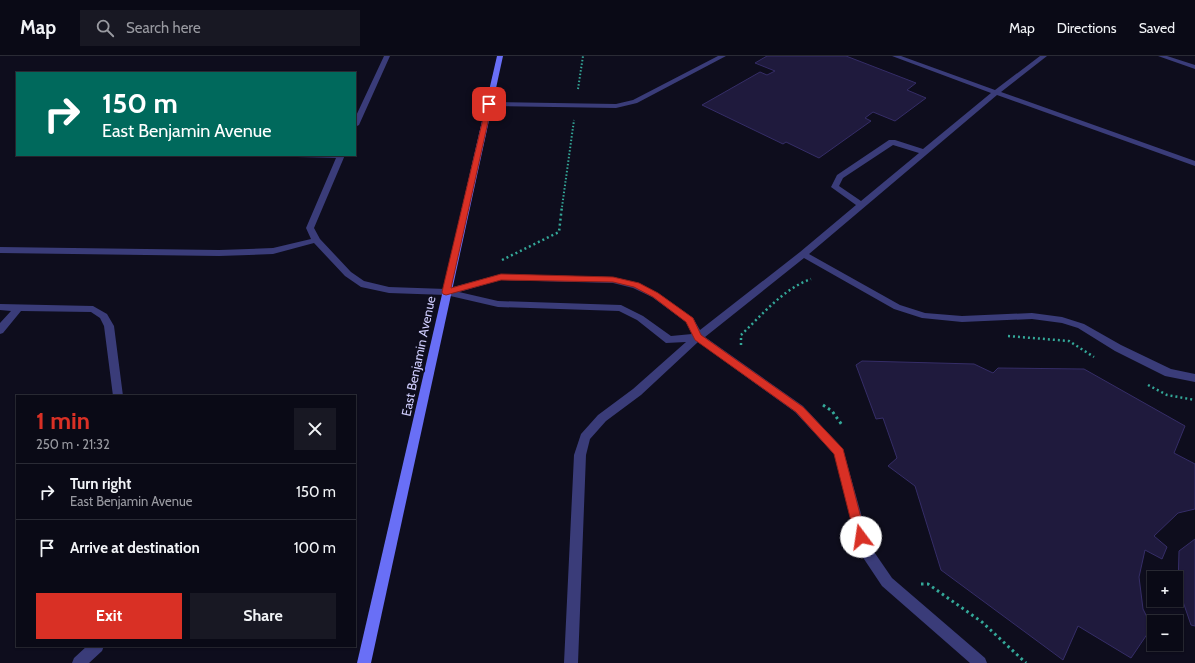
<!DOCTYPE html>
<meta charset="utf-8">
<style>
:root{--surface:#0a0a16;--page:#181823;--text:#f1f3f6;--muted:#999aa1;--line:#2a2b35;--accent:#d93025}
body{margin:0;font-family:Cabin,sans-serif;background:var(--page);color:var(--text);height:100vh;display:flex;flex-direction:column;font-size:15px;white-space:nowrap}
*{box-sizing:border-box;margin:0}
p{font-size:13px;color:var(--muted)}
.icon{flex:none;width:22px;height:22px;fill:none;stroke:currentColor;stroke-width:2;stroke-linecap:round;stroke-linejoin:round}
.map{position:relative;flex:1;overflow:hidden}
.details{position:absolute;left:16px;top:339px;width:340px;height:252px;display:flex;flex-direction:column;background:var(--surface);border-radius:0px;box-shadow:0 1px 3px #0004,0 0 0 1px var(--line)}
.details>*{flex:none}
.guide{position:absolute;left:16px;top:16px;width:340px;height:84px;border-radius:0px;box-shadow:0 1px 3px #0004,0 0 0 1px var(--line);background:#00695c;color:#fff;overflow:hidden}
.controls{position:absolute;left:1147px;top:515px;display:grid;gap:8px}
.controls a{display:grid;place-items:center;width:36px;height:36px;border-radius:0px;background:var(--surface);box-shadow:0 1px 3px #0004,0 0 0 1px var(--line);font-size:20px}
.pin{position:absolute;display:grid;place-items:center;width:34px;height:34px;color:#fff;margin:-17px;border-radius:8px;box-shadow:0 2px 6px #0006}
.me{position:absolute;width:44px;margin:-22px;rotate:346deg;stroke-linejoin:round;filter:drop-shadow(0 0 3px #0008)}
.turn{display:flex;align-items:center;gap:14px;height:84px;padding:0 20px;font-size:18px}
.turn .icon{width:52px;height:52px;stroke-width:2.5}
.turn b{display:block;font-size:28px;line-height:34px}
.round{display:grid;place-items:center;flex:none;width:42px;height:42px;border-radius:0px;background:var(--page)}
.summary{display:flex;align-items:center;justify-content:space-between;height:68px;padding:0 20px}
h1{font-size:24px;font-weight:700;line-height:30px;color:var(--accent)}
.primary-button{display:flex;gap:8px;margin-top:auto;padding:8px 20px}
.primary-button a{flex:1;height:46px;border-radius:0px;background:var(--accent);color:#fff;font-size:16px;font-weight:700;line-height:46px;text-align:center}
.primary-button a+a{background:var(--page);color:var(--text)}
ul{padding:0;list-style:none}
li{display:flex;align-items:center;gap:12px;height:56px;padding:0 20px;border-top:1px solid var(--line)}
li div{flex:1}
li b{display:block;font-size:15px}
li em{font-style:normal}
header{display:flex;align-items:center;gap:24px;box-sizing:border-box;height:56px;padding:0 20px;background:var(--surface);border-bottom:1px solid var(--line)}
header strong{font-size:19px}
nav{display:flex;gap:22px;margin-inline-start:auto;font-size:14px}
.search{width:280px;height:36px;background:var(--page);display:flex;align-items:center;gap:10px;box-sizing:border-box;padding:0 14px;border-radius:0px;color:var(--muted);font-size:15px}
.map>svg:first-child{display:block}
.building{fill:#1f1a3d;stroke:#352d67}
.lines{fill:none;stroke-linecap:round;stroke-linejoin:round}
.path-far2{stroke:#34a899;stroke-width:2;stroke-dasharray:1.5 2;stroke-linecap:butt}
.path-far1{stroke:#34a899;stroke-width:2.5;stroke-dasharray:2 3;stroke-linecap:butt}
.path{stroke:#34a899;stroke-width:3;stroke-dasharray:2.5 3.5;stroke-linecap:butt}
.service{fill:#3a3c79;fill-rule:evenodd}
.secondary{fill:#696ff6;fill-rule:evenodd}
.route{fill:#d93025;stroke:#8d1f18}
.labels{text-anchor:middle;stroke-width:4;stroke-linejoin:round;paint-order:stroke}
.street-label{font-size:13px;fill:#ceccfc;stroke:#0e0d1d}
</style>
<header>
<strong>Map</strong>
<div class="search"><svg class="icon" aria-label="search" viewBox="0 0 24 24"><circle cx="10" cy="10" r="6"/><path d="M15 15l6 6"/></svg>Search here</div>
<nav><a>Map</a><a>Directions</a><a>Saved</a></nav>
</header>
<div class="map">
<svg width="1195" height="607" viewBox="0 0 1195 607">
<rect width="100%" height="100%" fill="#0e0d1d"/>
<path class="building" d="M767,0H846L916,27L907,34L926,42L895,65L873,56L865,62L871,65L819,102L786,86L783,88L702,49L760,16L767,19L775,15L755,7Z
M862,305L974,308L993,317L998,312L1084,313L1185,370L1174,397L1195,408V453L1178,457L1154,480L1167,491L1162,503L1145,494L1139,521L1143,553L1152,571L1131,602L1078,570L1063,604L941,514L915,430L888,410L897,402L883,362L876,363L856,309Z
M1195,483V570L1191,569L1178,531L1179,495Z"/>
<g class="lines">
<path class="path-far2" d="M578,33L583,0
M562,151L574,64"/>
<path class="path-far1" d="M502,204L559,176L562,150
M1008,280L1069,285L1094,301
M741,289V279C762,259 783,233 811,223
M1148,329L1167,339L1195,344"/>
<path class="path" d="M823,349L832,355L842,369
M921,528H928L982,566L1026,607"/>
<path class="service" d="M384,0H390L359,69L355,71V62Z
M718,0H726L637,47L616,52L489,50L486,48L489,46L616,48L633,44Z
M892,0H901L995,34L1040,0H1047L1001,36L1195,105V110L997,39L809,198L900,249L925,257L962,260L1032,257L1062,261L1084,268L1121,289L1171,313L1195,318V326L1165,320L1115,295L1078,272L1062,267L1032,263L962,266L922,262L894,253L804,202L705,281L803,350L843,393L870,490L892,522L985,602L987,607H970L882,530L860,497L834,398L795,356L698,286L641,339L606,365L590,383L586,399L578,607H564L574,399L581,378L598,359L633,333L686,286L666,287L637,264L619,255L498,251L446,239L389,237L361,231L345,220L314,187L273,198L219,200L0,197V191L219,194L273,192L311,183L306,172L336,102L297,101L293,99H345L314,172L320,183L351,216L364,225L389,231L446,233L501,218L613,221L639,227L658,237L693,262L700,274L800,196L856,149L831,131L837,119L889,84H895L923,93L991,37ZM893,89L919,97L861,145L839,130L843,122ZM501,224L613,227L633,232L652,241L686,266L692,278L671,280L643,260L621,249L498,245L459,236Z
M1158,0H1167L1195,9V13Z
M0,248L93,250L107,258L114,270L123,340H113L104,270L100,262L91,256L21,255L3,277L0,278V267L11,255L0,254Z
M87,590H104L102,595L89,607H72L74,602Z"/>
<path class="secondary" d="M497,0H503L371,607H357Z"/>
</g>
<path class="route" d="M487,46L492,48L451,232L501,218L613,221L639,227L658,237L693,262L701,279L803,351L843,393L866,481L865,485L861,486L857,485L855,481L834,398L796,356L695,284L686,266L653,241L634,231L613,226L501,224L446,239L443,238L442,236Z"/>
<g class="labels">
<g class="street-label">
<text transform="translate(418 300) rotate(-78)" y="5">East Benjamin Avenue</text>
</g>
</g>
</svg>
<div class="controls">
<a>+</a>
<a>−</a>
</div>
<div class="pin" style="left:489px;top:48px;background:#d93025"><svg class="icon" aria-label="arrive" viewBox="0 0 24 24"><path d="M6 21V4h12l-3 4 3 4H6"/></svg></div>
<svg class="me" style="left:861px;top:481px" viewBox="-20 -20 40 40"><circle r="19" fill="#fff"/><path d="M0-13L10 11 0 6-10 11z" fill="#d93025"/></svg>
<div class="guide">
<div class="turn"><svg class="icon" aria-label="right" viewBox="0 0 24 24"><path d="M7 20v-9h11M14 6l5 5-5 5"/></svg><div><b>150 m</b>East Benjamin Avenue</div></div>
</div>
<section class="details">
<div class="summary"><div><h1>1 min</h1><p>250 m · 21:32</p></div><a class="round"><svg class="icon" aria-label="close" viewBox="0 0 24 24"><path d="M6 6l12 12M18 6L6 18"/></svg></a></div>
<ul>
<li><svg class="icon" aria-label="right" viewBox="0 0 24 24"><path d="M7 20v-9h11M14 6l5 5-5 5"/></svg><div><b>Turn right</b><p>East Benjamin Avenue</p></div><em>150 m</em></li>
<li><svg class="icon" aria-label="arrive" viewBox="0 0 24 24"><path d="M6 21V4h12l-3 4 3 4H6"/></svg><div><b>Arrive at destination</b></div><em>100 m</em></li>
</ul>
<div class="primary-button"><a>Exit</a><a>Share</a></div>
</section>
</div>
